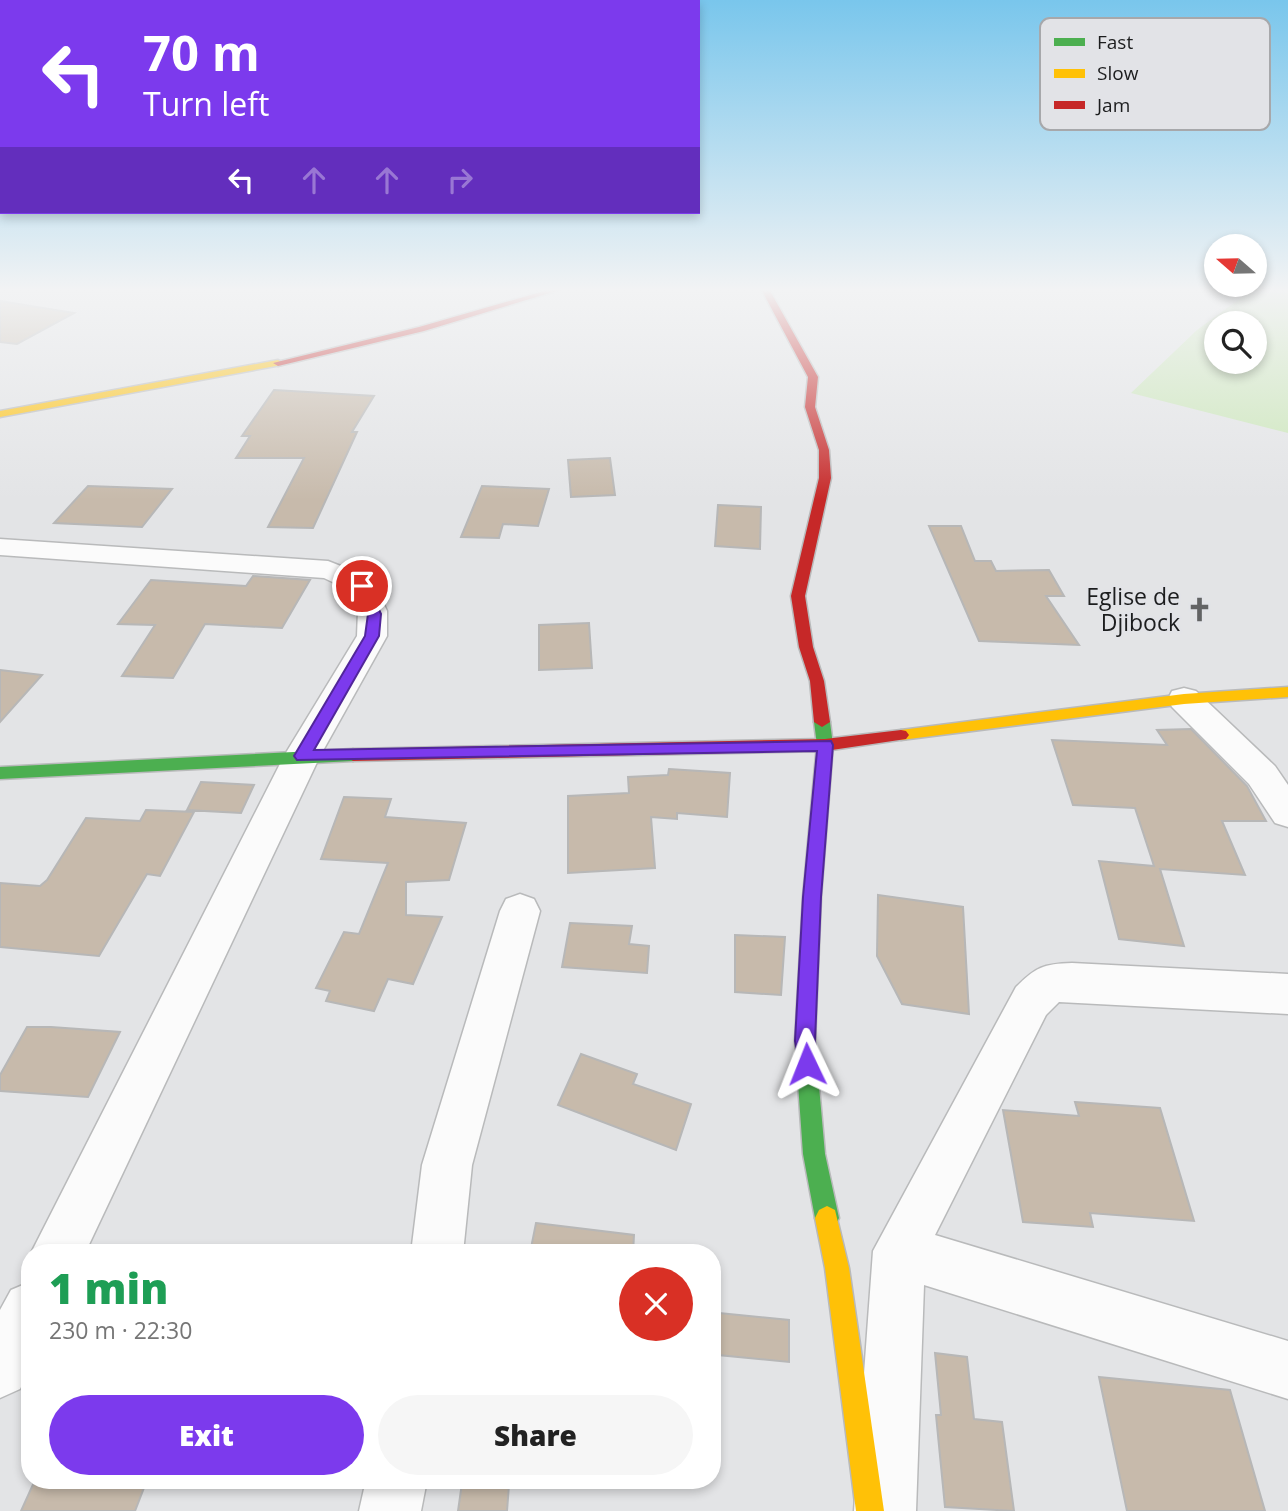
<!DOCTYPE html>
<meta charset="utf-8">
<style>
:root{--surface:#fff;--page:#f6f6f6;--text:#222;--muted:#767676;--accent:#7c3aed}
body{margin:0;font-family:"Open Sans",sans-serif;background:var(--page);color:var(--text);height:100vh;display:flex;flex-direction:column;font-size:26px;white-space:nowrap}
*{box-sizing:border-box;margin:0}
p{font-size:23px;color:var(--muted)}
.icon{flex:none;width:38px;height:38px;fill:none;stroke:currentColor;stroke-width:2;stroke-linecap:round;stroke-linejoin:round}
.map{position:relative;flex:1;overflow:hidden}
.sheet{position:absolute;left:21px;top:1244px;width:700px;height:245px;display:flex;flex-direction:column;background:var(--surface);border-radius:28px;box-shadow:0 4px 10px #0003}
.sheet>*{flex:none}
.top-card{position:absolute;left:0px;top:0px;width:700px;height:214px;box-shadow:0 4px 10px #0003;background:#7c3aed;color:#fff;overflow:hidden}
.needle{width:46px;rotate:290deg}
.controls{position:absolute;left:1204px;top:234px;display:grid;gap:14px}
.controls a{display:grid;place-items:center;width:63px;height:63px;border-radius:50%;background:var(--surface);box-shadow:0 4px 10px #0003;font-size:35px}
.pin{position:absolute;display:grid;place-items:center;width:60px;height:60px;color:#fff;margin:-30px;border:4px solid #fff;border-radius:50%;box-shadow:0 2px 7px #0007}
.me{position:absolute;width:77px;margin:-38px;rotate:358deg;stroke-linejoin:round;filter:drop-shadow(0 0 5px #0008)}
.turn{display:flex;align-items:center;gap:24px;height:147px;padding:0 28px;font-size:32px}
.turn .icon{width:91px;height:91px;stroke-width:2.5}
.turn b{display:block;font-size:49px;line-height:60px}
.lanes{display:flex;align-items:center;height:66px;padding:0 28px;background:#0003;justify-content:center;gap:35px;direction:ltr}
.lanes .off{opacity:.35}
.round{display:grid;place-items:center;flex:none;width:74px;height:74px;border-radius:37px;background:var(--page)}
.headline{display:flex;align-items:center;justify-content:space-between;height:119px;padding:0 28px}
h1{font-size:42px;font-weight:800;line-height:52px;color:#1e9e55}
.primary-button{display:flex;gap:14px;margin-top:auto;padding:14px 28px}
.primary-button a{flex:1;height:80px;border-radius:42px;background:var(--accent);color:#fff;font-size:28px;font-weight:800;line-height:80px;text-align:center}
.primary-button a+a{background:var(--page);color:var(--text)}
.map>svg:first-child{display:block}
.green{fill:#cae6b7;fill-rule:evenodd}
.building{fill:#c7baab;stroke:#b7b7b7;stroke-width:2}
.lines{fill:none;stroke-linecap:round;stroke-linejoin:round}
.street-casing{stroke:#b9babb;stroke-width:3}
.fast-casing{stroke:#b9babb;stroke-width:3}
.slow-casing{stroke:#b9babb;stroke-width:3}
.jam-casing{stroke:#b9babb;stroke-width:3}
.street{fill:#fbfbfb;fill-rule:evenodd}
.fast{fill:#4caf50;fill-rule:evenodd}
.slow{fill:#ffc107;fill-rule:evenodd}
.jam{fill:#c62828;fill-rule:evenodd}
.route{fill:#7c3aed;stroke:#51269a;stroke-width:2}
.labels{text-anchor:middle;stroke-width:5;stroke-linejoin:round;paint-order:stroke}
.poi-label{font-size:23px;fill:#1c1d1e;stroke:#e2e3e7;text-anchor:end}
.key{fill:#e2e3e7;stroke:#a7a8ab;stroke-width:2}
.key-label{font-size:19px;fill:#1c1d1e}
</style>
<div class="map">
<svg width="1288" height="1511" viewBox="0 0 1288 1511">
<rect width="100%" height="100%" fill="#e3e4e6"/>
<path class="green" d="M1253,289H1288V433L1131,393L1197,330ZM1216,324H1255V362H1216Z"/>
<path class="building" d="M0,301L74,313L17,344L0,342Z
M274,390L374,396L352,432H357L313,528L268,527L304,458H236L250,436H242Z
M610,458L615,495L571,497L568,460Z
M88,486L172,489L142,527L54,523Z
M482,486L549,489L538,526L503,524L499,538L461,537Z
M718,505L761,507L760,549L715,546Z
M929,526H961L975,561H991L996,571L1049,570L1064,596H1046L1079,645L979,641Z
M253,576L310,580L282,628L205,624L173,678L122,676L155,625L118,624L151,580L246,586Z
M589,623L592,668L539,670V625Z
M0,670L42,675L0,722Z
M1191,729L1247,786L1266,821H1222L1245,875L1160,869L1184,946L1119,939L1099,861L1154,866L1135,808L1073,805L1052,740L1167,745L1157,730Z
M669,769L730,773L727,817L677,813V819L651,817L655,868L568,873V796L629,793L628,777L668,775Z
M201,782L254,785L241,813L187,810Z
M344,797L391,799L385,817L466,823L449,880L406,882V915L442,917L413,984L388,979L374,1011L326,1001L330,991L316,988L344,932L359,934L388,863L321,859Z
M146,810L194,812L160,876L147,874L99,956L0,947V883L40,886L47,880L86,818L140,821Z
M878,895L963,907L969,1014L902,1004L877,956Z
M570,923L632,926L629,944L649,946L647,973L562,967Z
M735,935L785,937L781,995L735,992Z
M27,1027H51L120,1032L88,1097L0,1091V1075Z
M581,1054L637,1074L633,1084L691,1104L676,1150L558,1105Z
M1075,1102L1160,1108L1194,1221L1090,1213L1093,1227L1023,1222L1003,1110L1079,1116Z
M536,1223L634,1235L633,1253H530Z
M719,1313L789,1320V1362L718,1355Z
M935,1353L967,1357L974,1419L1002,1422L1014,1511L945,1507L936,1415H941Z
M1099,1377L1230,1390L1265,1511H1127Z
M35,1480H147L135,1511H21Z
M462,1483L509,1485L507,1511H458Z"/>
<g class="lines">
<defs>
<path id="street" d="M0,539L328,561L361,574L376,587L387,611V636L320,756L85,1253H31L284,756L357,636L358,611L353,596L341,586L324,578L0,555Z
M1184,688L1196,691L1275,766L1288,785V827L1275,823L1249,784L1172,707L1168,699L1172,691Z
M520,894L534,899L540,911L472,1165L463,1253H411L422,1165L500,911L506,899Z
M1072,963L1288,974V1014L1059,1002L1046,1015L935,1235L1288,1341V1399L924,1285L916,1511H854L873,1251L1016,987C1036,967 1043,964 1072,963Z
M30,1282V1369L20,1389L0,1398V1310L11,1290Z
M366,1480H427L421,1511H359Z"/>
<path id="fast" d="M822,717L830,722L833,745L821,897L815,1041L825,1154L839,1218L835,1226L827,1230L819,1226L815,1218L803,1154L795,1041L803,897L817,745L814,722Z
M353,749L361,755L353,761L0,779V767Z"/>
<path id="slow" d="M278,360L283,363L281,365L0,417V411Z
M1288,687V697L1184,704L901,740L893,735L901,730L1184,694Z
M827,1206L835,1210L849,1268L884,1511H856L825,1268L815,1218L819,1210Z"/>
<path id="jam" d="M551,289H563L424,331L278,366L273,363L419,327Z
M761,289H769L818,377L815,407L829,450L831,478L805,596L813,647L824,681L830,722L822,727L814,722L810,681L799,647L791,596L819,478V450L805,407L808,377Z
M901,730L906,731L909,735L906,739L825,751L353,761L345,755L353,749L825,739Z"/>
</defs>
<use href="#street" class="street-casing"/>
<use href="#fast" class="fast-casing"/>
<use href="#slow" class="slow-casing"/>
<use href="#jam" class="jam-casing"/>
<use href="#street" class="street"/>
<use href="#fast" class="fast"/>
<use href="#slow" class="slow"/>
<use href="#jam" class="jam"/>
</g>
<linearGradient id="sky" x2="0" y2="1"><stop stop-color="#79c6ec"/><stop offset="0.58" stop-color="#f2f3f4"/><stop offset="1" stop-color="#f2f3f4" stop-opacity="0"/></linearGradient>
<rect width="1288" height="500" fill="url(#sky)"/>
<path class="route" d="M362,582L368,586L381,614L379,636L314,750L831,741L833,745L821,897L815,1041L817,1064L814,1071L807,1074L800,1071L795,1041L803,897L817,751L297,760L294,756L365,636L368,614L355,586Z"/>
<defs>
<symbol id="church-bare" viewBox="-9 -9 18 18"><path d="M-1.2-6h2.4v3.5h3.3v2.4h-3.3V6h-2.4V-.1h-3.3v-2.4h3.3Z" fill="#626364" stroke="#e2e3e7" stroke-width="2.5" paint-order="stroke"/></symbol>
</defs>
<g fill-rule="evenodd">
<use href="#church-bare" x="1182" y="592" width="35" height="35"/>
</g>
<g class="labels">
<g class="poi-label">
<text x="1180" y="605">Eglise de<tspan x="1180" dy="26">Djibock</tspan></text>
</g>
</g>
<rect x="1040" y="18" width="230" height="112" rx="10" class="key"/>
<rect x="1054" y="38" width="31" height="8" fill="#4caf50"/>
<rect x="1054" y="69" width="31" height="9" fill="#ffc107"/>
<rect x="1054" y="101" width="31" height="8" fill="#c62828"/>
<g class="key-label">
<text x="1097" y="49">Fast</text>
<text x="1097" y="80">Slow</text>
<text x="1097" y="112">Jam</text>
</g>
</svg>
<div class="controls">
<a><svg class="needle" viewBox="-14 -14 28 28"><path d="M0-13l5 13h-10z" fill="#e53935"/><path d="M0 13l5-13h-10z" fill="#767676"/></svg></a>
<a><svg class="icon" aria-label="search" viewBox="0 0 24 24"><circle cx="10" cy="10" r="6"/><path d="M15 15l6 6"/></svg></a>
</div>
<div class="pin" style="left:362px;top:586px;background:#d93025"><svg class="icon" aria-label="arrive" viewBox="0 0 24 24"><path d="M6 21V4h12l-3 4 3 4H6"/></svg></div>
<svg class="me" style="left:807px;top:1064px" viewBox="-20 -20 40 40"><path d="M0-17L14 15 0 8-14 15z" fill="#7c3aed" stroke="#fff" stroke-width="4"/></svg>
<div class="top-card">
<div class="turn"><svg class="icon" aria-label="left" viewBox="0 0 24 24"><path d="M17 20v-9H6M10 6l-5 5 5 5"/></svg><div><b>70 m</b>Turn left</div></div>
<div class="lanes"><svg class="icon" aria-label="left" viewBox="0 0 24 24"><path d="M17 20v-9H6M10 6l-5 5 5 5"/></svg><svg class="icon off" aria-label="ahead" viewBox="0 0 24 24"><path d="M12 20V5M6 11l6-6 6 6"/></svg><svg class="icon off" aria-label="ahead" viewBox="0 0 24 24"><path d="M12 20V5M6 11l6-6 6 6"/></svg><svg class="icon off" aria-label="right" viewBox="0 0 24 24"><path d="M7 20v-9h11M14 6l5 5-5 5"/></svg></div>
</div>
<section class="sheet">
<div class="headline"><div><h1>1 min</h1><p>230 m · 22:30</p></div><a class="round" style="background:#d93025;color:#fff"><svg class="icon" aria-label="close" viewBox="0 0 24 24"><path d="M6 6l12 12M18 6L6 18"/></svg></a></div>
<div class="primary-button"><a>Exit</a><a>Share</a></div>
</section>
</div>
